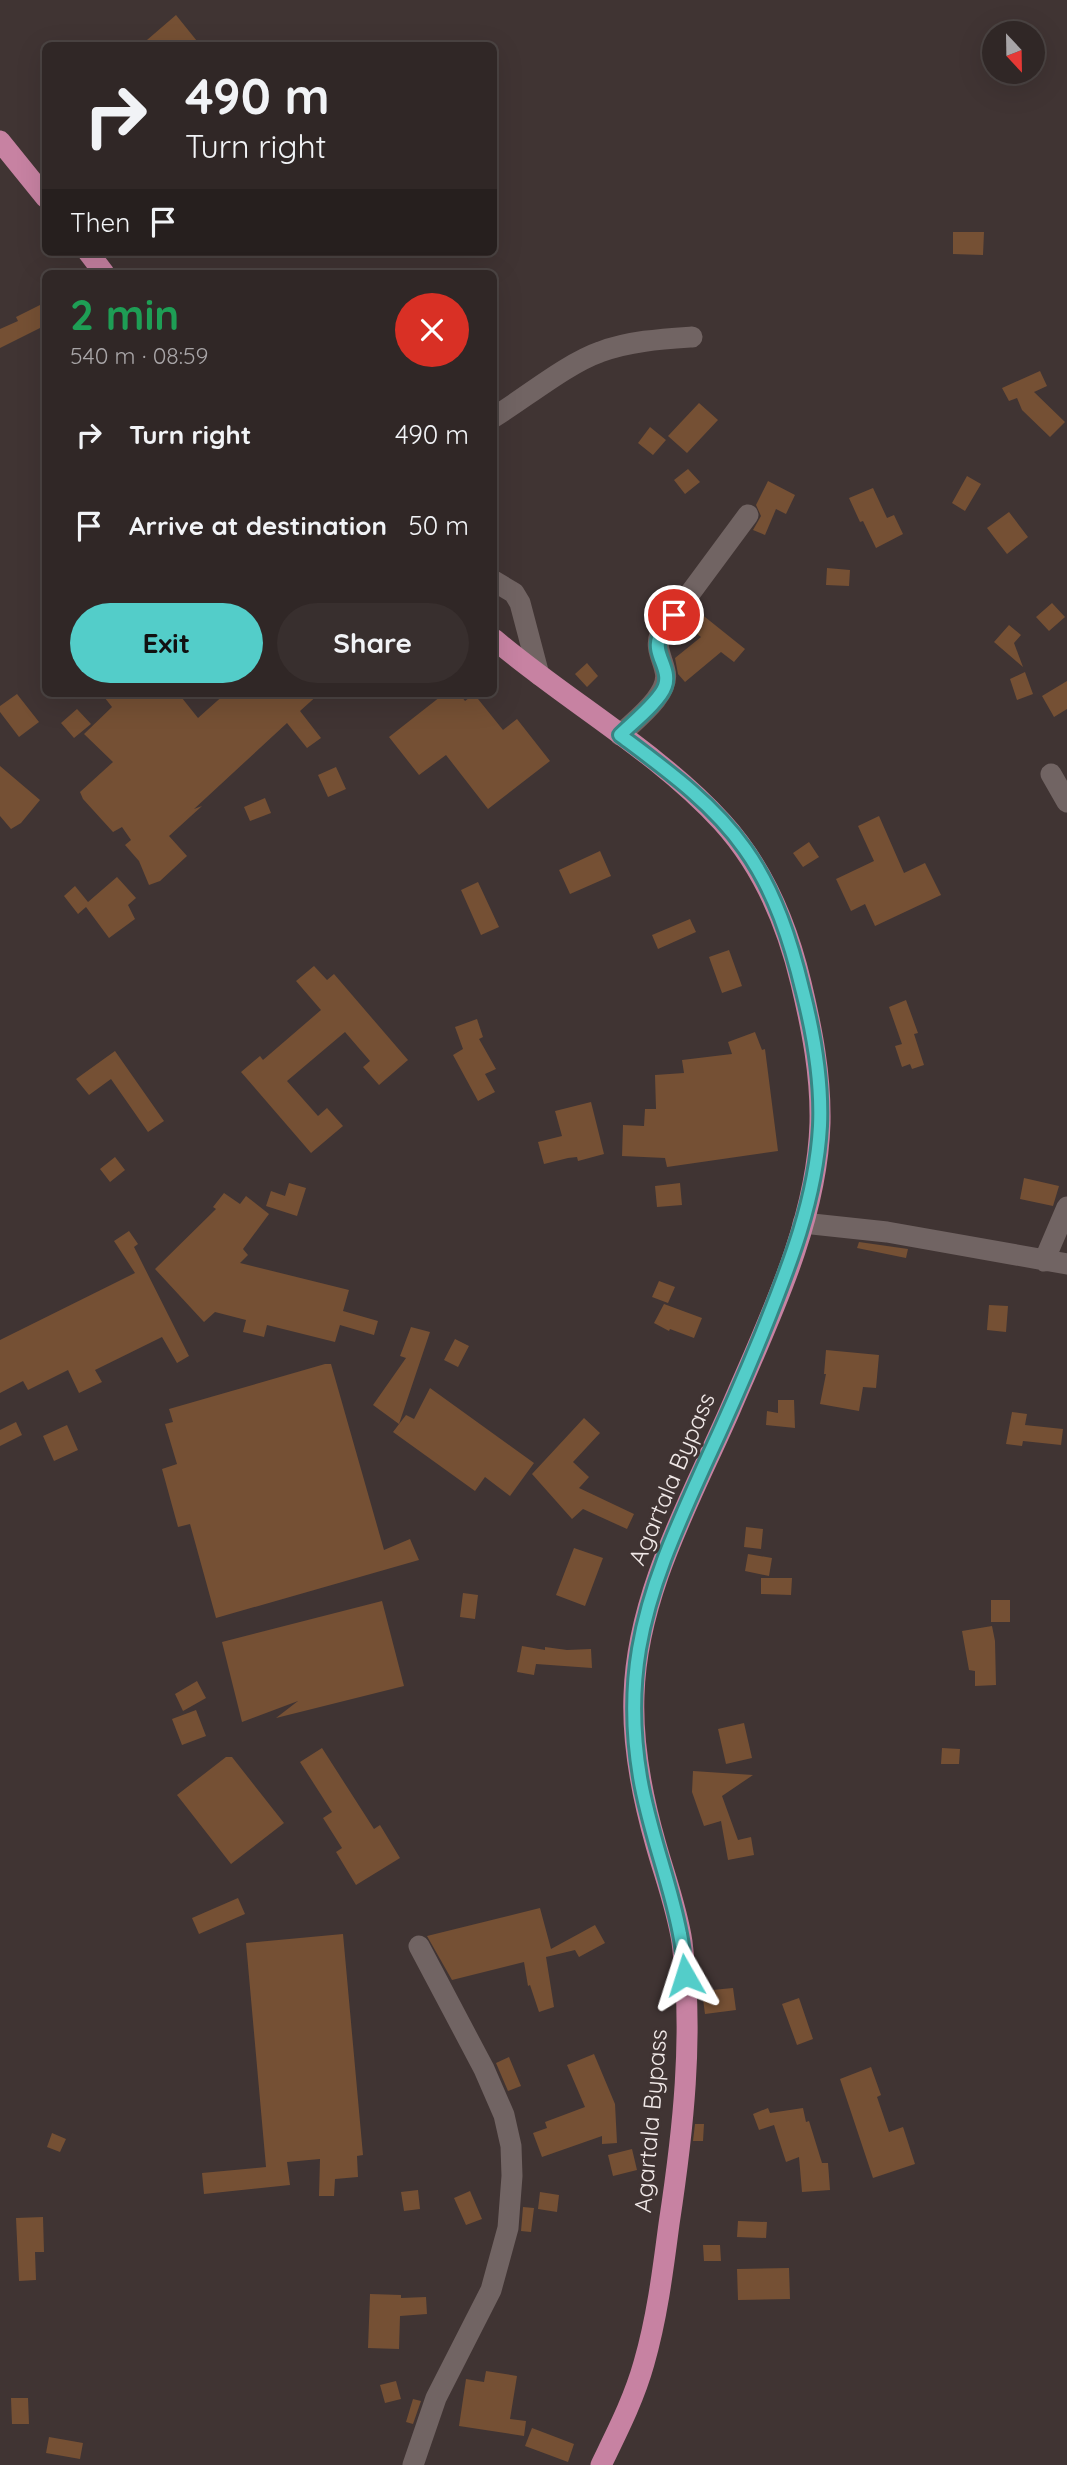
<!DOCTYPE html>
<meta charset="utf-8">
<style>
:root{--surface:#302726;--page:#382f2e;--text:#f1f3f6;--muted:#a8a5a7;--line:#4b4443;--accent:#53cdc9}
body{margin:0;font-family:Quicksand,sans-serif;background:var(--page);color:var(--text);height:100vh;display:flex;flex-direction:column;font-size:26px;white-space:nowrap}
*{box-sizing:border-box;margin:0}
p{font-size:23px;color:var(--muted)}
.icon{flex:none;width:38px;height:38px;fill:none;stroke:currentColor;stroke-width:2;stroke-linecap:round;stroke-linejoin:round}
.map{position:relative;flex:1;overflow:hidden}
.details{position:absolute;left:42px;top:270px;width:455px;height:427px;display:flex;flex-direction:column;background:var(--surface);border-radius:10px;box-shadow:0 7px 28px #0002,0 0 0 2px var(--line)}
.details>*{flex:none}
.hud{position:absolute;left:42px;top:42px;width:455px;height:214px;border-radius:10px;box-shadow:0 7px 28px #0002,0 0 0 2px var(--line);background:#302726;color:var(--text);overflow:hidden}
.needle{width:46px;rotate:158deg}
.buttons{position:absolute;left:982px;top:21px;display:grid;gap:14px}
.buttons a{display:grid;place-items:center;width:63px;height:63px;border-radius:50%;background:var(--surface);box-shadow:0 7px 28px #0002,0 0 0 2px var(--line);font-size:35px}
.pin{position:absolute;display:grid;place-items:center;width:60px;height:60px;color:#fff;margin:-30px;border:4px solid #fff;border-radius:50%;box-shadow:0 2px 7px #0007}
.me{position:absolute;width:77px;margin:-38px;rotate:354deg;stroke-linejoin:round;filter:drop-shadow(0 0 5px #0008)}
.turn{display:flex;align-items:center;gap:24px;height:147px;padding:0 28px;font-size:32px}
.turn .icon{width:91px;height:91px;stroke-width:2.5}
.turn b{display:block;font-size:49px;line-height:60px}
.then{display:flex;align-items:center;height:66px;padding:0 28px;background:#0003;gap:14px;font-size:26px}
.round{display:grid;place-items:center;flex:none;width:74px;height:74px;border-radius:37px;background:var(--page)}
.head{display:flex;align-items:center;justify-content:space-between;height:119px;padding:0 28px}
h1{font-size:42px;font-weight:700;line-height:52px;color:#1e9e55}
.button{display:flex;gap:14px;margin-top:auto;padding:14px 28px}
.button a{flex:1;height:80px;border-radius:42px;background:var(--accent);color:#111;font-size:28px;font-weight:700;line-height:80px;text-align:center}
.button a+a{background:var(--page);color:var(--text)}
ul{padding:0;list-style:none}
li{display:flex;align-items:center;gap:21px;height:91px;padding:0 28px}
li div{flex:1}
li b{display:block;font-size:26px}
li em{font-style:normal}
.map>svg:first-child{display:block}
.building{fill:#755034}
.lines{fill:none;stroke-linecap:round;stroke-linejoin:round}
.minor{stroke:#716463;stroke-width:21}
.highway{stroke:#c782a2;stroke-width:21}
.route-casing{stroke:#368583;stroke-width:18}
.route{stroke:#53cdc9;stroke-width:12}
.labels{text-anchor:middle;stroke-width:6;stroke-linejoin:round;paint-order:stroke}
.street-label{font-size:24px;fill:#f1e9e8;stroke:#403433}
</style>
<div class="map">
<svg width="1067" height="2465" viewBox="0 0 1067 2465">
<rect width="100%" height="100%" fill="#403433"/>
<path class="building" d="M176,15L201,46H140Z
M953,232H984L983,255L953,254Z
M46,302V325L0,348V329L18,321L16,317Z
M1040,371L1047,386L1034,392L1065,422L1050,437L1022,410L1017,398L1009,401L1002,388Z
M699,403L718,420L687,453L668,436Z
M650,427L666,440L653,455L638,443Z
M688,469L700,482L685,494L674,480Z
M967,476L981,484L965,511L952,503Z
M768,481L795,495L786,514L776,509L765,535L753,530L761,516L756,505Z
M873,488L887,518L894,515L903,534L876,548L863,521L860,522L849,498Z
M1009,512L1028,537L1007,554L987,528Z
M827,568L850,570L849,586L826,585Z
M1052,603L1065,617L1049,631L1036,617Z
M695,609L745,649L734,662L721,652L685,682L678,674L675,658L701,637L684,624Z
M1009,625L1021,635L1014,643L1023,667L994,642Z
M587,663L598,676L587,687L575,674Z
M1025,672L1033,694L1017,700L1010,679Z
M1067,681V709L1054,717L1042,696Z
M101,693H178L198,718L226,693H320L300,711L321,738L307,748L287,723L194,809L202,806L169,836L187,856L160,881L149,885L139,861L125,845L131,840L122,827L113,832L83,799L80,792L113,762L84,734L112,707Z
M445,693H459L465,701L474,694L503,730L517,719L550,761L488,809L446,755L419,775L389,737Z
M17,694L39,722L19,737L0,712V706Z
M77,709L91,724L74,738L61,723Z
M0,766L40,800L21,823L11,829L0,816Z
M336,767L346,789L328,797L318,775Z
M265,798L271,813L250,821L244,807Z
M879,816L904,873L925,863L941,895L875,926L865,904L851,911L836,879L874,861L858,826Z
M809,842L819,857L803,867L793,853Z
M600,851L611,876L570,894L559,870Z
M117,877L136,898L128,905L135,919L109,938L86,907L78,914L64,896L75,886L88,902Z
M478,882L499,927L481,935L461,890Z
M690,919L696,932L658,949L652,935Z
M729,950L742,986L722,993L709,957Z
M314,966L327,980L334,974L408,1060L379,1085L363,1067L370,1061L345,1032L287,1081L318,1116L327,1108L343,1126L311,1153L241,1072L260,1056L263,1060L321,1010L296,981Z
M906,1000L918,1033L914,1034L924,1065L912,1069L910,1064L902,1067L895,1046L902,1044L889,1007Z
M477,1019L483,1037L479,1039L496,1069L485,1074L495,1092L478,1101L453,1055L463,1049L455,1027Z
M755,1032L762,1050L765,1049L778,1151L667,1167L665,1158L622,1156L623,1125L644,1126L645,1109H656L655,1075L684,1073L682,1060L732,1054L728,1042Z
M115,1051L164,1121L148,1132L111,1079L89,1095L76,1079Z
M591,1102L604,1154L578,1161L577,1157L568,1158L544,1164L538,1142L562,1136L555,1111Z
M115,1157L125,1170L110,1182L100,1169Z
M1024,1178L1059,1186L1053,1206L1020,1199Z
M289,1183L306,1188L297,1216L266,1206L271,1191L285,1196Z
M680,1183L682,1205L657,1207L655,1186Z
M224,1193L240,1204L246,1196L269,1214L243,1249L248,1255L240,1263L349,1290L343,1311L378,1321L374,1335L340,1325L335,1342L267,1325L264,1337L243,1332L246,1320L215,1312L204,1322L155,1269L216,1209L213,1207Z
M129,1231L138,1244L134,1247L189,1356L177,1363L162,1337L95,1370L102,1382L79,1393L68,1370L28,1390L23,1381L0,1393V1340L135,1273L114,1241Z
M859,1242L908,1249L906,1258L857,1248Z
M659,1281L675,1287L668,1303L652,1297Z
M664,1304L702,1318L694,1338L670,1329L669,1331L654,1323Z
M989,1305L1008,1306L1006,1332L987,1330Z
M411,1327L430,1332L399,1424L373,1405L406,1358L400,1356Z
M455,1339L469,1346L458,1367L444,1360Z
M826,1350L879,1355L876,1388L863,1387L859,1411L820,1404L826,1374H824Z
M325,1364H331L384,1550L410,1539L419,1560L216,1618L190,1524L178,1527L162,1469L177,1464L165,1424L173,1422L169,1409Z
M430,1388L534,1463L510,1496L485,1477L475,1491L393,1432L406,1415L414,1419Z
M778,1400H794L795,1428L766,1425L767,1411L778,1413Z
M1012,1412L1027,1414L1025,1425L1063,1429L1061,1445L1023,1441L1022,1446L1006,1444Z
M584,1418L600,1433L573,1462L589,1477L579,1488L634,1514L627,1529L583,1509L572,1519L532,1474Z
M16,1422L22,1435L0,1446V1430Z
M67,1425L78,1450L54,1461L43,1436Z
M746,1527L763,1529L761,1549L744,1547Z
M574,1548L603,1558L585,1606L556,1595Z
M748,1554L772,1558L769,1576L745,1571Z
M761,1578H792L791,1595L761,1594Z
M463,1593L478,1595L475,1619L460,1617Z
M991,1600H1010V1622H991Z
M382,1601L404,1686L276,1718L298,1701L242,1722L222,1642Z
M992,1626L995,1641L996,1685L975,1686V1671L969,1670L962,1631Z
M522,1646L545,1650V1647L567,1650L591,1649L592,1668L536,1664L534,1675L517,1672Z
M197,1681L206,1698L183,1711L175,1694Z
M196,1710L206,1736L182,1745L172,1719Z
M744,1723L752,1758L726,1764L718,1729Z
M322,1748L374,1829L380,1825L400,1858L356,1885L336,1852L342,1848L323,1818L332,1812L300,1762Z
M942,1748L960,1749L959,1764H941Z
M226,1757H232L284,1823L231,1864L177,1795Z
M693,1771L753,1775L722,1796L738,1840L751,1837L754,1855L728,1860L721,1821L704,1826L692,1792Z
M238,1898L245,1914L199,1934L192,1918Z
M540,1908L551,1949L595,1925L605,1943L579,1957L575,1950L546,1957L554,2007L539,2012L530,1985L528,1986L524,1962L452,1980L427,1936Z
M343,1934L363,2155L357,2156L358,2177L335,2179L334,2196H319L320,2159L287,2162L290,2185L204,2194L202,2173L266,2167L246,1943Z
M733,1988L736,2010L705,2014L702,1991Z
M799,1998L813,2039L797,2045L782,2004Z
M594,2054L615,2104L617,2143L602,2144V2136L542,2157L533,2133L547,2128L545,2122L585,2107L567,2065Z
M509,2057L521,2086L508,2091L496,2063Z
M871,2067L881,2095L877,2097L889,2132L903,2127L915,2164L873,2178L840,2079Z
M768,2108L770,2113L803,2108L806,2122L809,2121L822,2163H828L830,2190L802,2192L799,2157L786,2162L774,2125L759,2130L753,2114Z
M695,2124H704L703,2141H693Z
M52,2133L66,2139L60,2152L47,2147Z
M632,2149L637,2170L613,2176L608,2155Z
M418,2190L420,2209L404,2211L401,2192Z
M470,2191L482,2219L466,2225L454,2198Z
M540,2192L559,2195L557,2212L538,2209Z
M523,2207L534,2208L531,2232L521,2231Z
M43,2217L44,2252H35L36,2280L19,2281L16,2218Z
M738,2221L767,2222L766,2238L737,2237Z
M703,2245H720L721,2261H704Z
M789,2268L790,2299L738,2300L737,2269Z
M370,2294L401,2295V2298L426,2297L427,2314L400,2316L399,2349L368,2348Z
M486,2371L517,2376L510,2419L526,2421L524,2436L459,2426L466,2379L484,2382Z
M396,2381L401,2399L385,2403L380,2385Z
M11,2398H28L29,2424H12Z
M413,2399L421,2401L413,2424L406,2422Z
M532,2428L574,2444L568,2462L525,2446Z
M49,2437L83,2443L80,2459L46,2453Z"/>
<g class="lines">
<path class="minor" d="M494,417C525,398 568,363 600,352C629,341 662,339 692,337
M494,581L514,593L520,603L539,675
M620,735C635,720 671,694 665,671C662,657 655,648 660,634L748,515
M1051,774L1067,802
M803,1223L887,1232L1067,1264
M1044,1261L1067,1207
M413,2465L436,2398L491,2290L508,2228L512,2176L511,2146L504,2115L484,2069L419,1946"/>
<path class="highway" d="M0,141L46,198
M88,252L104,273
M494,639C567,701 657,751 722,822C763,867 787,924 801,983C812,1029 821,1075 820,1123C817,1223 769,1319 730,1410C690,1501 637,1594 634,1695C632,1746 642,1796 656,1845C665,1877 677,1909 682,1942C694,2035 683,2132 669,2224C663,2270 657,2318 644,2363C634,2399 617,2432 601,2465"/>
</g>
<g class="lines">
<defs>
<path id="route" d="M674,615C669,622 661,629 659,638C653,654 671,669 665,686C660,701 632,723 620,735C664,768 713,803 745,849C775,891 791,942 803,992C814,1035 822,1081 820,1126C816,1199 789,1267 762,1334C744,1378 725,1421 705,1464C678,1524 650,1584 639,1649C632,1691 633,1735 640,1777C649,1831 670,1881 680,1934C683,1948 684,1962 685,1975"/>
</defs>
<use href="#route" class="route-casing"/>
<use href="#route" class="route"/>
</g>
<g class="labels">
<g class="street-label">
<text transform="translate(672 1479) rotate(-67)" y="8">Agartala Bypass</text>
<text transform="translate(651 2121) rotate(-85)" y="8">Agartala Bypass</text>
</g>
</g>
</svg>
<div class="buttons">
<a><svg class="needle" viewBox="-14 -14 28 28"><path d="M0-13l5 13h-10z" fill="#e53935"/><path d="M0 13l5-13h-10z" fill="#a8a5a7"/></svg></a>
</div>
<div class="pin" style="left:674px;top:615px;background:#d93025"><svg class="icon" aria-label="arrive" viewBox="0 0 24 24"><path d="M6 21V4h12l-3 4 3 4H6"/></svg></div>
<svg class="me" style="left:685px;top:1975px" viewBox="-20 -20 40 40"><path d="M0-17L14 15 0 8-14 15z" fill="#53cdc9" stroke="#fff" stroke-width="4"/></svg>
<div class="hud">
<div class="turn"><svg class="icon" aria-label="right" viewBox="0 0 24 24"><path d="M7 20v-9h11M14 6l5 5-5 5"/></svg><div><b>490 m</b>Turn right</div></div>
<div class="then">Then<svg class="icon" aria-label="arrive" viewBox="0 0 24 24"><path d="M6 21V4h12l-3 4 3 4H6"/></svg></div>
</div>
<section class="details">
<div class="head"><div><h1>2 min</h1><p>540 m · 08:59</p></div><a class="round" style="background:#d93025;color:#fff"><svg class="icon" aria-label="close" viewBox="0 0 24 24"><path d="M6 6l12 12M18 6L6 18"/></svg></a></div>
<ul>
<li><svg class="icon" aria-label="right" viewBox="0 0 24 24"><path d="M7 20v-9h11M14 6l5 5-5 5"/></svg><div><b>Turn right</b></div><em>490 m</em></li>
<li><svg class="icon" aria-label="arrive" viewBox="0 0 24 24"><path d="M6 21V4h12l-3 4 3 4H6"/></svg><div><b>Arrive at destination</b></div><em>50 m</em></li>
</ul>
<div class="button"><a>Exit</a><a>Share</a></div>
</section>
</div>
